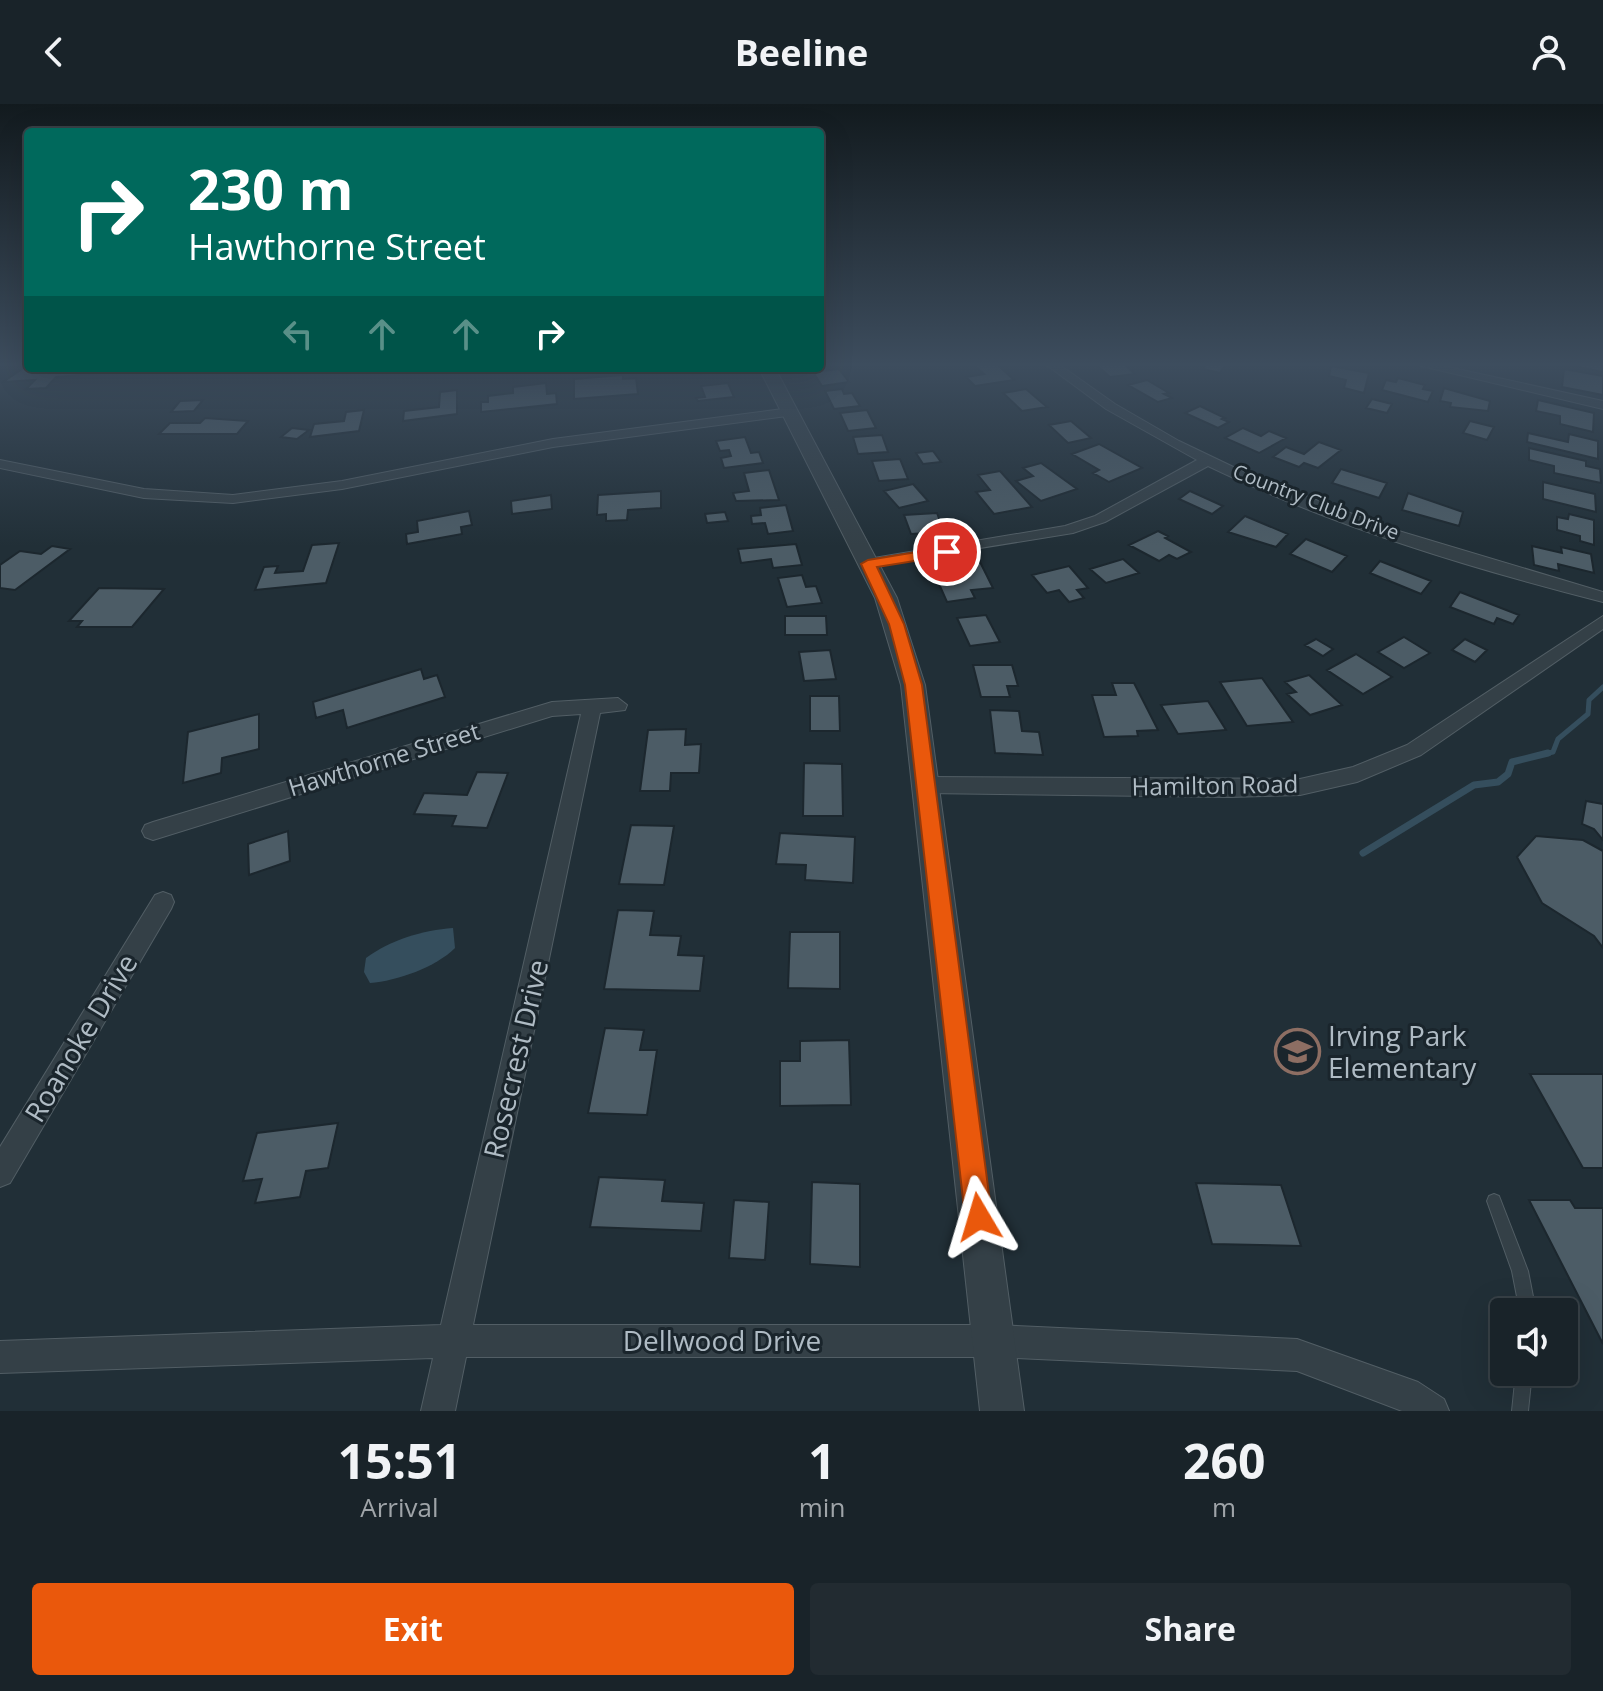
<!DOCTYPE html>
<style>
:root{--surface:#192329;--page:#222b31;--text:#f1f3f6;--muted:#9fa4a8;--line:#374046;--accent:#ea580c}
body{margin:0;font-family:"Open Sans",sans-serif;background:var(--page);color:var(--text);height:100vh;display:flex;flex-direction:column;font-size:30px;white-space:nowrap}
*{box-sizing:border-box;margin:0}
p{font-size:26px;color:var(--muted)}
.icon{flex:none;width:44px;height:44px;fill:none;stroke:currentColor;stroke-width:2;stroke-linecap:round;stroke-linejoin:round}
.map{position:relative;height:1307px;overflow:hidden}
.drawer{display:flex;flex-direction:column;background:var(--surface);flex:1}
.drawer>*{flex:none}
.banner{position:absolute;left:24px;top:24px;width:800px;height:244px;border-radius:8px;box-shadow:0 8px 32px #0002,0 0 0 2px var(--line);background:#00695c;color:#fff;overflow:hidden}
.tools{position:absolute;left:1490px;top:1194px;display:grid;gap:16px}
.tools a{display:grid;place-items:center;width:88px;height:88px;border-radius:8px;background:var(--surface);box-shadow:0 8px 32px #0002,0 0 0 2px var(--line);font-size:40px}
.pin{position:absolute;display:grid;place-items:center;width:68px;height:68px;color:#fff;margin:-34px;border:4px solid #fff;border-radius:50%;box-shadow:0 2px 8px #0007}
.me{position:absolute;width:88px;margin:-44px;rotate:353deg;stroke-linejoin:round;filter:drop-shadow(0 0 6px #0008)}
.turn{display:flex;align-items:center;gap:28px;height:168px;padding:0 32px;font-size:36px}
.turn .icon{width:104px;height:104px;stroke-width:2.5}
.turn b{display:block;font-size:56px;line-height:68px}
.lanes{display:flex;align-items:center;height:76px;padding:0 32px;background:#0003;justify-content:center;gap:40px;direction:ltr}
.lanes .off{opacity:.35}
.eta{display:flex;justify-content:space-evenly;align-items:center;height:136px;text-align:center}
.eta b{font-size:48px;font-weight:700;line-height:56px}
.action{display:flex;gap:16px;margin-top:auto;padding:16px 32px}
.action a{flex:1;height:92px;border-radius:8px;background:var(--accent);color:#fff;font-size:32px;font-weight:700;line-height:92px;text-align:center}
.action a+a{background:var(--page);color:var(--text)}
header{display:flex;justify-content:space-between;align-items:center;height:104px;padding:0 32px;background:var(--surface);font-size:36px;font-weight:700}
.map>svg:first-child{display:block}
.water{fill:#354e5d}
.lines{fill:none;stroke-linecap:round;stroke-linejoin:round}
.stream-far1{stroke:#354e5d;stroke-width:5}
.stream{stroke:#354e5d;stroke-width:7}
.building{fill:#4c5c66;stroke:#1c272e;stroke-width:2}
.service-casing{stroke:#525e65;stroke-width:2}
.minor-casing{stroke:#525e65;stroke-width:2}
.tertiary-casing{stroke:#525e65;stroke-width:2}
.service{fill:#344047;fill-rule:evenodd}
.minor{fill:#344047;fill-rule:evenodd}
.tertiary{fill:#344047;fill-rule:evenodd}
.route{fill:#ea580c;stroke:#983908;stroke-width:2}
.labels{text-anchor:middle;stroke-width:6;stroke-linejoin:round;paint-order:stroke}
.far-street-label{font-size:20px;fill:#afbbc4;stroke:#1a252c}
.street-label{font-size:24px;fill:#afbbc4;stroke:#1a252c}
.near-poi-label{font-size:28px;fill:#afbbc4;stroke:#1a252c;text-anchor:start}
.near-street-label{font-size:28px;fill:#afbbc4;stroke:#1a252c}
</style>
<header><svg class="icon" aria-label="back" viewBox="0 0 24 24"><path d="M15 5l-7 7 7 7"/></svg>Beeline<svg class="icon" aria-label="person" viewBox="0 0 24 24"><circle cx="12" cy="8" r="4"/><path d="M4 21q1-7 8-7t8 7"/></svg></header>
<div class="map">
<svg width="1603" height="1307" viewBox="0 0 1603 1307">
<rect width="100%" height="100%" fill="#212f37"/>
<path class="water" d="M453,824L455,844C436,863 397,877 370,879L364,868L366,854C390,836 423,826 453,824Z"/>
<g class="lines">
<path class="stream-far1" d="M1540,651L1553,648L1558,635L1588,610L1589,596L1603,583"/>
<path class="stream" d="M1363,749L1474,681L1498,678L1508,670L1512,658L1548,649"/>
</g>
<path class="building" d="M996,259L1014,276L975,282L966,273L984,270L974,261Z
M1094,259H1130L1125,261L1135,270L1110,273Z
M1206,259H1226L1220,269L1203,265Z
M1579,259H1603V268L1579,263Z
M28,261V264H99L93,270L56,273L46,284L26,285L35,276L3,278Z
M1331,262L1369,269L1364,289L1344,284L1346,276L1329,272Z
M689,264H721L723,267L692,271Z
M839,265L849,278L822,282L813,268Z
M1564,265L1603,272V291L1562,283Z
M623,271V275L636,274L638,290L574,295V275Z
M1398,274L1425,281L1423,285L1433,287L1428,298L1382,286L1386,276L1396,278Z
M1147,276L1169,289L1164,290L1172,294L1158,298L1128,281Z
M546,279L547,290L556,289L557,300L481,308V298H488V292L513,289V283Z
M728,279L734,293L698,297L696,294L705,293L701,282Z
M1444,284L1490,297L1488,307L1450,303L1451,299L1440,297Z
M842,285L844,290L852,289L860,302L834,305L825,287Z
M1026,285L1047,303L1022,307L1003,289Z
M457,286V310L403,317L404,307L439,303L440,288Z
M1372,295L1392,300L1387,309L1366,304Z
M203,296L194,307L171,308L180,297Z
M1538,296L1594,309L1593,328L1560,320V312L1536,307Z
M1200,302L1225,314L1222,315L1229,318L1218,324L1185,309Z
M364,306L359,327L310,333L314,320L344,317L346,308Z
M867,306L876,324L848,327L840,309Z
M205,314L248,317L237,330H159L170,319H200Z
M1071,317L1091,334L1068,339L1049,321Z
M1470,317L1494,323L1487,336L1463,329Z
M292,324L309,326L297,335L281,333Z
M1243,324L1261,332L1269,327L1286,334L1259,349L1225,334Z
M1528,329L1568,338L1569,330L1598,337V355L1527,338Z
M882,331L888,348L858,350L853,333Z
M745,333L751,349L759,348L763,359L724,364L721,354L731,352L729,346L720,347L716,337Z
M1319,338L1341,346L1318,364L1304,359L1299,363L1273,353L1286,343L1304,350Z
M1099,340L1142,364L1109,378L1093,369L1099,366L1072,350Z
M1529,344L1586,357V362L1600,365L1601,379L1554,369V362L1529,356Z
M933,347L941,358L923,360L916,349Z
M900,355L908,375L879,377L872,357Z
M1041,359L1077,385L1041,397L1016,377L1033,372L1023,364Z
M1341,365L1387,379L1379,394L1332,379Z
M769,366L779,396L736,397L733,389L749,387L744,369Z
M1000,367L1032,403L994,410L976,388L990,386L978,371Z
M1543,378L1595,390L1596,408L1543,395Z
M913,380L928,397L899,404L884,387Z
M661,387V404L628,406L627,416L606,417V410L597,411L598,391Z
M1190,387L1223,402L1212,410L1179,395Z
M1408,389L1463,408L1459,422L1402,406Z
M551,391L552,405L512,410L511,397Z
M786,401L793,427L768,430L765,419L752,420L751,412L761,411L760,404Z
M469,407L472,421L461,423L462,430L407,440L406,430L418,428L417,417Z
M725,408L728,417L707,419L705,410Z
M937,409L944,428L911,430L904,411Z
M1569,410L1594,416V441L1580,437V432L1557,426V413L1568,415Z
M1245,412L1288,430L1276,443L1228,428Z
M1158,427L1168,432L1165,434L1191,448L1177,455L1169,451L1159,457L1129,441Z
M1306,435L1347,452L1332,468L1290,450Z
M339,439L326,479L255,486L264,463L278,462L275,469L303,467L312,441Z
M796,440L802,461L773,464L771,455L741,459L738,445Z
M52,442L70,445L15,486L0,484V461L20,447L41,450Z
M1532,442L1562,449L1561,443L1591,450L1594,469L1558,460L1559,467L1534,461Z
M1123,455L1139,469L1106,479L1090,465Z
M1380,457L1431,477L1421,490L1370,469Z
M980,458L993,484L971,486L975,494L947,498L935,471L968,467L964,460Z
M1069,462L1088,484L1077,486L1084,494L1069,498L1059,486L1047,489L1032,471Z
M802,471L806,483L816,482L822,499L787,503L778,474Z
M99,484L164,485L132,523H77L82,517H69Z
M1460,488L1519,511L1513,520L1497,514L1494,520L1450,503Z
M986,511L1000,538L970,542L957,514Z
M785,512H826L827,531H785Z
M1404,533L1430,549L1404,564L1378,548Z
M1316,535L1333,545L1323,552L1305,541Z
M1465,535L1487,546L1475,558L1452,546Z
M830,546L836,575L804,577L799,548Z
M1356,550L1392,573L1363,590L1327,566Z
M973,561H1012L1018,582H1007L1010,593H981Z
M421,565L424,575L437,571L445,593L347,624L343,606L316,614L313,598Z
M1309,571L1342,601L1310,611L1287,590L1296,588L1285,578Z
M1262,574L1293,618L1247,622L1220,578Z
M1112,579H1134L1158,626L1137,627L1138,632L1104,633L1092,591H1116Z
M810,592H839L840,627H810Z
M1208,597L1226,626L1178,630L1161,601Z
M990,606L1019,607L1022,627L1039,628L1043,651L995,649Z
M259,610V645L222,654L221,669L183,679L188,628Z
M686,625L685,641L701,640L699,669H671L670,687H640L648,626Z
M804,659L842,660L843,712H803Z
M477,668L508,669L487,724L452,722L456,712L414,710L424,689L467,691Z
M1586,697L1603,700V736L1594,725L1582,720Z
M631,721L674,722L664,781L619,780Z
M288,727L290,757L249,771L248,740Z
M780,729L855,733L853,779L805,776L806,761L776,760Z
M1536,732L1583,736L1603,747V844L1594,832L1542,799L1517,753Z
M618,806L654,807L650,831L681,832L678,851L704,852L700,887L604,885Z
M790,828H840V885L788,884Z
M605,924L644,926L640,946H657L647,1011L588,1009Z
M849,936L851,1001L780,1002V957H800V937Z
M1530,970H1603V1064H1583Z
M338,1019L328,1064L306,1067L300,1093L255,1099L262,1075L243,1077L257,1029Z
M599,1073L665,1076L662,1097L704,1099L701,1127L590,1123Z
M812,1078L860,1080V1163L810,1160Z
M1196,1079L1281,1081L1301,1142L1212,1140Z
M734,1096L769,1098L765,1156L729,1154Z
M1529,1096H1570L1575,1104H1603V1240Z"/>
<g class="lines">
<defs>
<path id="service" d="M1494,1090L1499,1092L1528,1167L1536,1208H1520L1512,1167L1487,1097L1489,1092Z
M1516,1268H1532L1528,1307H1512Z"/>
<path id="minor" d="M1044,259H1057L1115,300L1179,337L1248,370L1392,425L1603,488V498C1469,464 1332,422 1208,362L1105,418L1073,429L862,463V457L868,455L1065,422L1095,412L1197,356L1106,305Z
M1409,259H1430L1603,297V305Z
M790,304L796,308L795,311L553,343L342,385L233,399L144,394L0,364V356L144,385L233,391L342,377L553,335Z
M1603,512V525L1421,651L1357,678L1300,691L1230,693L925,689L918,687L915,681L918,675L925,673L1300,675L1353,663L1407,641Z
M618,594L627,601L625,606L600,609L473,1221H994L1297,1235L1418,1278L1444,1295L1449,1307H1402L1297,1267L994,1253H466L455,1307H421L433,1254L0,1269V1237L441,1221L581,610L552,612L153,736L145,733L142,727L145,721L153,718L552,598Z
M163,788L171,791L174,798L171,805L10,1079L0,1083V1043L155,791Z"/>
<path id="tertiary" d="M759,264H775L897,494L925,581L1024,1307H980L901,581L875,494Z"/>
</defs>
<use href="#service" class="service-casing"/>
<use href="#minor" class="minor-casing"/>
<use href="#tertiary" class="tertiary-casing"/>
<use href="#service" class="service"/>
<use href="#minor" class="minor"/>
<use href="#tertiary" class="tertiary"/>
</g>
<linearGradient id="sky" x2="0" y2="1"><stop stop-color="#121a1e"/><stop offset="0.59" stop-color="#3d4d5e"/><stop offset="1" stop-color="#3d4d5e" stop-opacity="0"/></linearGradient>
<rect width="1603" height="442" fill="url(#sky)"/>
<path class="route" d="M947,443L952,445V451L877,463L904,520L922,581L992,1113L988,1123L979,1127L969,1123L965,1113L905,581L889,520L861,460L868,456Z"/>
<defs>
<symbol id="school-ring" viewBox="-11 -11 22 22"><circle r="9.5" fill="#1a252c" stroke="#8d6e63" stroke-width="1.5"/><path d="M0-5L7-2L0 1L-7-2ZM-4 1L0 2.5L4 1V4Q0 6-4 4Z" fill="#8d6e63"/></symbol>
</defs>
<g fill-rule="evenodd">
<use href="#school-ring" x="1272" y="922" width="51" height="51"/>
</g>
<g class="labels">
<g class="far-street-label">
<text transform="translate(1316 398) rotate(21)" y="7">Country Club Drive</text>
</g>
<g class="street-label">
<text transform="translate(384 656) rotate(-17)" y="8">Hawthorne Street</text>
<text transform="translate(1215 682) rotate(-1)" y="8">Hamilton Road</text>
</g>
<g class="near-poi-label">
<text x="1328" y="942">Irving Park<tspan x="1328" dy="32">Elementary</tspan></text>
</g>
<g class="near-street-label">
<text transform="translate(81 934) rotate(-59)" y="10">Roanoke Drive</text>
<text transform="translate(516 955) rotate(-77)" y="10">Rosecrest Drive</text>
<text x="722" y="1247">Dellwood Drive</text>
</g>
</g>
</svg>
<div class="tools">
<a><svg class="icon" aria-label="sound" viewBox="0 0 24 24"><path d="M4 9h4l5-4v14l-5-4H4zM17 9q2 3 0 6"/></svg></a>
</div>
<div class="pin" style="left:947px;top:448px;background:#d93025"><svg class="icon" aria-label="arrive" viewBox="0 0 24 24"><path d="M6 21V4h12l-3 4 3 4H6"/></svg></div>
<svg class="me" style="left:979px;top:1113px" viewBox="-20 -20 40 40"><path d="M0-17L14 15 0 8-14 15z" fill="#ea580c" stroke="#fff" stroke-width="4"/></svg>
<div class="banner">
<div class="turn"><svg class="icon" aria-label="right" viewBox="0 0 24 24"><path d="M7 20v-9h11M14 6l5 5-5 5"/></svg><div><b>230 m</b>Hawthorne Street</div></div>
<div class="lanes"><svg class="icon off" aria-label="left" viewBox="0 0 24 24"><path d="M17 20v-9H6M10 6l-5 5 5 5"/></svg><svg class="icon off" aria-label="ahead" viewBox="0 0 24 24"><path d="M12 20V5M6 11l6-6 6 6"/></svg><svg class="icon off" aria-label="ahead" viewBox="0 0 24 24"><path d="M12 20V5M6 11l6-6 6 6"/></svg><svg class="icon" aria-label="right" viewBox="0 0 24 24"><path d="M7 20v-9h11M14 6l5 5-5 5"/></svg></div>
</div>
</div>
<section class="drawer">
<div class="eta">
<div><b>15:51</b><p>Arrival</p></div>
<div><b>1</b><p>min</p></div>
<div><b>260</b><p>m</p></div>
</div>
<div class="action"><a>Exit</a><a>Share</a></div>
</section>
